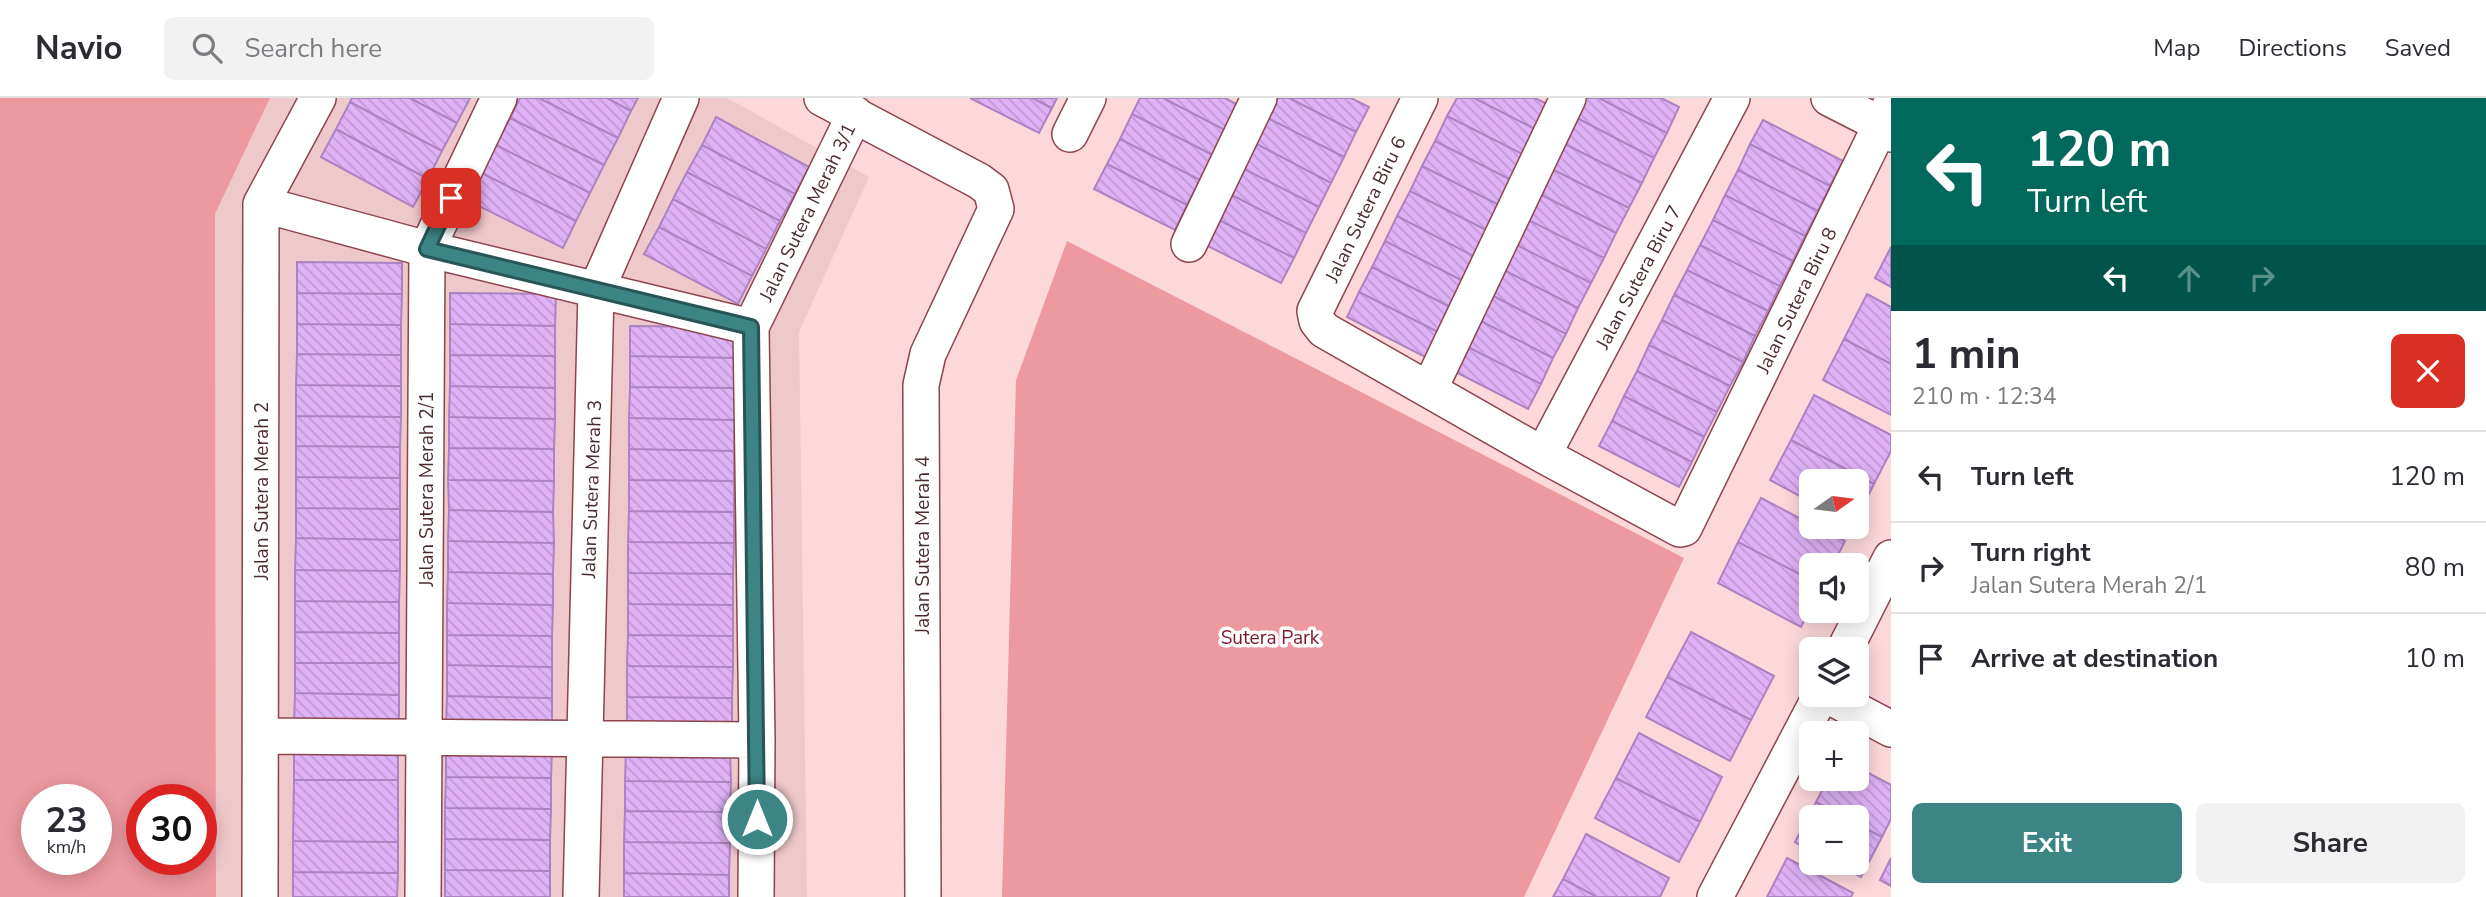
<!DOCTYPE html>
<meta charset="utf-8">
<style>
:root{--surface:#fff;--page:#f2f2f3;--text:#2b2b33;--muted:#7c7c81;--line:#e1e1e2;--accent:#3d8584}
body{margin:0;font-family:"Nunito Sans",sans-serif;background:var(--page);color:var(--text);height:100vh;display:flex;flex-direction:column;font-size:26px;white-space:nowrap}
*{box-sizing:border-box;margin:0}
p{font-size:23px;color:var(--muted)}
.icon{flex:none;width:38px;height:38px;fill:none;stroke:currentColor;stroke-width:2;stroke-linecap:round;stroke-linejoin:round}
.map{position:relative;flex:1;overflow:hidden}
.drawer{display:flex;flex-direction:column;background:var(--surface);width:595px}
.drawer>*{flex:none}
.banner{background:#00695c;color:#fff;overflow:hidden}
.needle{width:46px;rotate:76deg}
.fabs{position:absolute;left:1799px;top:371px;display:grid;gap:14px}
.fabs a{display:grid;place-items:center;width:70px;height:70px;border-radius:10px;background:var(--surface);box-shadow:0 4px 18px #0003;font-size:35px}
.speed{position:absolute;left:21px;top:686px;display:flex;gap:14px;font-size:35px;font-weight:700;text-align:center}
.speed>*{display:grid;place-content:center;width:91px;height:91px;border-radius:50%;background:var(--surface);box-shadow:0 4px 18px #0003;line-height:1}
.speed small{font-size:18px;font-weight:400}
.speed .limit{border:10px solid #d22;background:#fff;color:#111}
.pin{position:absolute;display:grid;place-items:center;width:60px;height:60px;color:#fff;margin:-30px;border-radius:14px;box-shadow:0 4px 10px #0006}
.me{position:absolute;width:77px;margin:-38px;rotate:0deg;stroke-linejoin:round;filter:drop-shadow(0 0 5px #0008)}
.turn{display:flex;align-items:center;gap:24px;height:147px;padding:0 21px;font-size:32px}
.turn .icon{width:91px;height:91px;stroke-width:2.5}
.turn b{display:block;font-size:49px;line-height:60px}
.lanes{display:flex;align-items:center;height:66px;padding:0 21px;background:#0003;justify-content:center;gap:35px;direction:ltr}
.lanes .off{opacity:.35}
.round{display:grid;place-items:center;flex:none;width:74px;height:74px;border-radius:10px;background:var(--page)}
.head{display:flex;align-items:center;justify-content:space-between;height:119px;padding:0 21px}
h1{font-size:42px;font-weight:700;line-height:52px}
.cta{display:flex;gap:14px;margin-top:auto;padding:14px 21px}
.cta a{flex:1;height:80px;border-radius:10px;background:var(--accent);color:#fff;font-size:28px;font-weight:700;line-height:80px;text-align:center}
.cta a+a{background:var(--page);color:var(--text)}
ul{padding:0;list-style:none}
li{display:flex;align-items:center;gap:21px;height:91px;padding:0 21px;border-top:2px solid var(--line)}
li div{flex:1}
li b{display:block;font-size:26px}
li em{font-style:normal}
header{display:flex;align-items:center;gap:42px;box-sizing:border-box;height:98px;padding:0 35px;background:var(--surface);border-bottom:2px solid var(--line)}
header strong{font-size:33px}
nav{display:flex;gap:38px;margin-inline-start:auto;font-size:24px}
.search{width:490px;height:63px;background:var(--page);display:flex;align-items:center;gap:18px;box-sizing:border-box;padding:0 24px;border-radius:10px;color:var(--muted);font-size:26px}
main{display:flex;flex:1;min-height:0}
.map>svg:first-child{display:block}
.built{fill:#efc8cb}
.park{fill:#ec99a0;fill-rule:evenodd}
.building{fill:url(#building-back-hatch);stroke:#ac83c1;stroke-width:2}
.lines{fill:none;stroke-linecap:round;stroke-linejoin:round}
.minor-casing{stroke:#8d444d;stroke-width:38}
.minor{stroke:#fff;stroke-width:35}
.route-casing{stroke:#285656;stroke-width:18}
.route{stroke:#3d8584;stroke-width:12}
.labels{text-anchor:middle;stroke-width:7;stroke-linejoin:round;paint-order:stroke}
.street-label{font-size:19px;fill:#4c2b2e;stroke:#fff}
.park-label{font-size:19px;fill:#7c162e;stroke:#fff}
</style>
<header>
<strong>Navio</strong>
<div class="search"><svg class="icon" aria-label="search" viewBox="0 0 24 24"><circle cx="10" cy="10" r="6"/><path d="M15 15l6 6"/></svg>Search here</div>
<nav><a>Map</a><a>Directions</a><a>Saved</a></nav>
</header>
<main>
<div class="map">
<svg width="1891" height="799" viewBox="0 0 1891 799">
<defs>
<pattern id="building-back-hatch" width="6" height="6" patternUnits="userSpaceOnUse" patternTransform="scale(1.75)"><rect width="6" height="6" fill="#dfb2f7"/><path d="M-1 5l2 2M0 0l6 6M5-1l2 2" fill="none" stroke="#c199d4"/></pattern>
</defs>
<rect width="100%" height="100%" fill="#fcd8db"/>
<path class="built" d="M270,0H727L869,79L799,234L807,799H216L215,116Z"/>
<path class="park" d="M0,0H270L215,116L216,799H0ZM37,702H96V761H37ZM142,702H201V761H142Z
M1067,143L1684,460L1524,799H1002L1016,282Z"/>
<path class="building" d="M352,0H410L457,25L442,53L350,4Z
M410,0H470L457,25Z
M520,0H539L618,40L604,67L510,20Z
M539,0H607L631,13L618,40Z
M607,0H638L631,13Z
M970,0H1032L1052,10L1039,35Z
M1032,0H1057L1052,10Z
M1140,0H1163L1225,32L1213,57L1132,16Z
M1163,0H1225L1238,7L1225,32Z
M1273,0H1289L1356,34L1344,59L1264,18Z
M1289,0H1351L1369,9L1356,34Z
M1457,0H1474L1541,34L1528,59L1447,18Z
M1474,0H1535L1553,9L1541,34Z
M1583,0H1599L1667,35L1654,60L1573,18Z
M1599,0H1661L1679,9L1667,35Z
M350,4L442,53L428,81L336,31Z
M1132,16L1213,57L1200,82L1120,41Z
M1264,18L1344,59L1331,85L1251,43Z
M1447,18L1528,59L1515,84L1435,43Z
M1573,18L1654,60L1642,85L1561,44Z
M716,19L809,69L795,96L702,47Z
M510,20L604,67L590,95L496,47Z
M1763,22L1843,63L1830,88L1750,46Z
M336,31L428,81L413,109L321,59Z
M1120,41L1200,82L1187,107L1107,66Z
M1251,43L1331,85L1319,109L1238,68Z
M1435,43L1515,84L1503,109L1422,68Z
M1561,44L1642,85L1629,110L1548,69Z
M1750,46L1830,88L1818,113L1738,72Z
M496,47L590,95L576,123L482,75Z
M702,47L795,96L780,123L687,74Z
M1107,66L1187,107L1175,132L1094,91Z
M1238,68L1319,109L1306,135L1226,94Z
M1422,68L1503,109L1490,134L1410,93Z
M1548,69L1629,110L1616,135L1536,94Z
M1738,72L1818,113L1805,138L1725,97Z
M687,74L780,123L766,151L673,101Z
M482,75L576,123L563,150L469,103Z
M1410,93L1490,134L1477,160L1397,118Z
M1226,94L1306,135L1294,160L1213,119Z
M1536,94L1616,135L1604,160L1523,119Z
M1725,97L1805,138L1793,163L1713,122Z
M673,101L766,151L752,178L659,129Z
M1397,118L1477,160L1465,184L1385,143Z
M1213,119L1294,160L1281,185L1200,144Z
M1523,119L1604,160L1591,185L1511,144Z
M1713,122L1793,163L1780,188L1700,147Z
M659,129L752,178L738,206L644,156Z
M1385,143L1465,184L1452,210L1372,169Z
M1511,144L1591,185L1578,210L1498,169Z
M1700,147L1780,188L1768,213L1687,172Z
M1891,149V189L1875,180Z
M297,164L402,165V196L297,195Z
M1372,169L1452,210L1440,235L1359,194Z
M1498,169L1578,210L1566,236L1486,194Z
M1687,172L1768,213L1755,238L1674,197Z
M1359,194L1440,235L1427,260L1347,219Z
M1486,194L1566,236L1553,260L1473,219Z
M297,195L402,196L401,227L297,226Z
M450,195L556,196L555,228L450,226Z
M1867,196L1891,209V266L1844,241Z
M1674,197L1755,238L1743,264L1662,222Z
M1473,219L1553,260L1541,286L1460,245Z
M1662,222L1743,264L1730,288L1649,247Z
M297,226L401,227V257L297,256Z
M450,226L555,228V258L450,257Z
M630,228L736,229L735,260L630,258Z
M1844,241L1891,266V317L1823,282Z
M1460,245L1541,286L1528,311L1448,270Z
M1649,247L1730,288L1717,314L1637,273Z
M297,256L401,257V288L296,287Z
M450,257L555,258V290L450,288Z
M630,258L735,260V290L630,289Z
M1637,273L1717,314L1704,339L1624,298Z
M296,287L401,288V319L296,318Z
M450,288L555,290V321L449,319Z
M630,289L735,290V322L629,320Z
M1814,297L1891,337V353L1874,386L1791,342Z
M1624,298L1704,339L1692,364L1612,323Z
M296,318L401,319L400,349L296,348Z
M449,319L555,321L554,351L449,350Z
M629,320L735,322L734,353L629,351Z
M1612,323L1692,364L1679,389L1599,348Z
M1791,342L1874,386L1857,420V383H1811V404L1770,382Z
M296,348L400,349V380L296,379Z
M449,350L554,351V383L448,382Z
M629,351L734,353V383L629,382Z
M296,379L400,380V411L296,410Z
M448,382L554,383L553,414L449,412Z
M629,382L734,383V414L629,413Z
M1761,400L1811,426V429H1817L1845,443L1833,467H1811V482L1738,444Z
M296,410L400,411V442L296,440Z
M449,412L553,414L554,445L448,443Z
M629,413L734,414V445L628,444Z
M296,440L400,442V473L295,472Z
M448,443L554,445L553,476L448,474Z
M628,444L734,445L733,476L628,475Z
M1738,444L1811,482V509L1801,529L1718,485Z
M295,472L400,473L399,504L295,503Z
M448,474L553,476V507L447,505Z
M628,475L733,476V507L628,506Z
M295,503L399,504V535L295,534Z
M447,505L553,507L552,538L447,537Z
M628,506L733,507V538L628,537Z
M295,534L399,535V565H295Z
M1691,534L1774,578L1751,622L1667,579Z
M447,537L552,538V569L447,567Z
M628,537L733,538V569L627,568Z
M295,565H399V597L295,595Z
M447,567L552,569V600L447,598Z
M627,568L733,569L732,600L627,599Z
M1667,579L1751,622L1730,663L1646,619Z
M295,595L399,597V628L294,627Z
M447,598L552,600V631L446,630Z
M627,599L732,600V631L627,629Z
M1639,635L1722,679L1700,724L1616,680Z
M446,648L552,649L551,680L446,679Z
M294,649L398,650V682H294Z
M626,651L730,653L731,684L625,683Z
M1857,669L1891,687V721L1882,739L1857,726V719H1845L1816,704L1828,681H1857Z
M446,679L551,680V711L445,710Z
M1616,680L1700,724L1679,764L1595,720Z
M294,682H398V744L293,743Z
M625,683L731,684L730,714L625,713Z
M1816,704L1845,719H1811V753L1795,744Z
M445,710L551,711L550,742L445,741Z
M625,713L730,714V745L624,744Z
M1857,726L1882,739L1861,779L1834,765H1857Z
M1586,736L1669,780L1660,799H1597L1563,781Z
M445,741L550,742V773L445,772Z
M293,743L398,744V775L293,774Z
M624,744L730,745L729,777L624,775Z
M1787,760L1853,795L1851,799H1767Z
M1891,760V788L1880,782Z
M445,772L550,773V799H445Z
M293,774L398,775L397,799H293Z
M624,775L729,777V799H624Z
M1563,781L1597,799H1553Z"/>
<g class="lines">
<defs>
<path id="minor" d="M822,0L979,83L991,92L996,111L928,256L921,287L923,799
M1420,0L1315,213L1317,223L1324,232L1543,357L1680,431L1684,430L1891,6
M1829,0L1882,27L1891,36
M1070,36L1088,0
M261,106L427,151L751,229
M1189,146L1259,0
M1429,292L1568,0
M1543,357L1732,0
M1845,551L1891,460
M1827,597L1891,631
M261,638L757,642
M260,799L261,106L318,0
M423,799L427,151L499,0
M581,799L596,193L681,0
M756,799L757,642L751,229L855,16
M1715,799L1821,597"/>
</defs>
<use href="#minor" class="minor-casing"/>
<use href="#minor" class="minor"/>
</g>
<g class="lines">
<defs>
<path id="route" d="M451,100L427,151L751,229L757,721"/>
</defs>
<use href="#route" class="route-casing"/>
<use href="#route" class="route"/>
</g>
<g class="labels">
<g class="street-label">
<text transform="translate(1365 111) rotate(-64)" y="7">Jalan Sutera Biru 6</text>
<text transform="translate(807 114) rotate(-64)" y="7">Jalan Sutera Merah 3/1</text>
<text transform="translate(1638 179) rotate(-62)" y="7">Jalan Sutera Biru 7</text>
<text transform="translate(1796 202) rotate(-64)" y="7">Jalan Sutera Biru 8</text>
<text transform="translate(426 391) rotate(-90)" y="7">Jalan Sutera Merah 2/1</text>
<text transform="translate(591 391) rotate(-88)" y="7">Jalan Sutera Merah 3</text>
<text transform="translate(261 393) rotate(-90)" y="7">Jalan Sutera Merah 2</text>
<text transform="translate(922 447) rotate(-90)" y="7">Jalan Sutera Merah 4</text>
</g>
<g class="park-label">
<text x="1270" y="546">Sutera Park</text>
</g>
</g>
</svg>
<div class="fabs">
<a><svg class="needle" viewBox="-14 -14 28 28"><path d="M0-13l5 13h-10z" fill="#e53935"/><path d="M0 13l5-13h-10z" fill="#7c7c81"/></svg></a>
<a><svg class="icon" aria-label="sound" viewBox="0 0 24 24"><path d="M4 9h4l5-4v14l-5-4H4zM17 9q2 3 0 6"/></svg></a>
<a><svg class="icon" aria-label="layers" viewBox="0 0 24 24"><path d="M12 4l9 5-9 5-9-5zM3 14l9 5 9-5"/></svg></a>
<a>+</a>
<a>−</a>
</div>
<div class="speed"><div>23<small>km/h</small></div><div class="limit">30</div></div>
<div class="pin" style="left:451px;top:100px;background:#d93025"><svg class="icon" aria-label="arrive" viewBox="0 0 24 24"><path d="M6 21V4h12l-3 4 3 4H6"/></svg></div>
<svg class="me" style="left:757px;top:721px" viewBox="-20 -20 40 40"><circle r="17" fill="#3d8584" stroke="#fff" stroke-width="3"/><path d="M0-11L8 9 0 5-8 9z" fill="#fff"/></svg>
</div>
<section class="drawer">
<div class="banner">
<div class="turn"><svg class="icon" aria-label="left" viewBox="0 0 24 24"><path d="M17 20v-9H6M10 6l-5 5 5 5"/></svg><div><b>120 m</b>Turn left</div></div>
<div class="lanes"><svg class="icon" aria-label="left" viewBox="0 0 24 24"><path d="M17 20v-9H6M10 6l-5 5 5 5"/></svg><svg class="icon off" aria-label="ahead" viewBox="0 0 24 24"><path d="M12 20V5M6 11l6-6 6 6"/></svg><svg class="icon off" aria-label="right" viewBox="0 0 24 24"><path d="M7 20v-9h11M14 6l5 5-5 5"/></svg></div>
</div>
<div class="head"><div><h1>1 min</h1><p>210 m · 12:34</p></div><a class="round" style="background:#d93025;color:#fff"><svg class="icon" aria-label="close" viewBox="0 0 24 24"><path d="M6 6l12 12M18 6L6 18"/></svg></a></div>
<ul>
<li><svg class="icon" aria-label="left" viewBox="0 0 24 24"><path d="M17 20v-9H6M10 6l-5 5 5 5"/></svg><div><b>Turn left</b></div><em>120 m</em></li>
<li><svg class="icon" aria-label="right" viewBox="0 0 24 24"><path d="M7 20v-9h11M14 6l5 5-5 5"/></svg><div><b>Turn right</b><p>Jalan Sutera Merah 2/1</p></div><em>80 m</em></li>
<li><svg class="icon" aria-label="arrive" viewBox="0 0 24 24"><path d="M6 21V4h12l-3 4 3 4H6"/></svg><div><b>Arrive at destination</b></div><em>10 m</em></li>
</ul>
<div class="cta"><a>Exit</a><a>Share</a></div>
</section>
</main>
